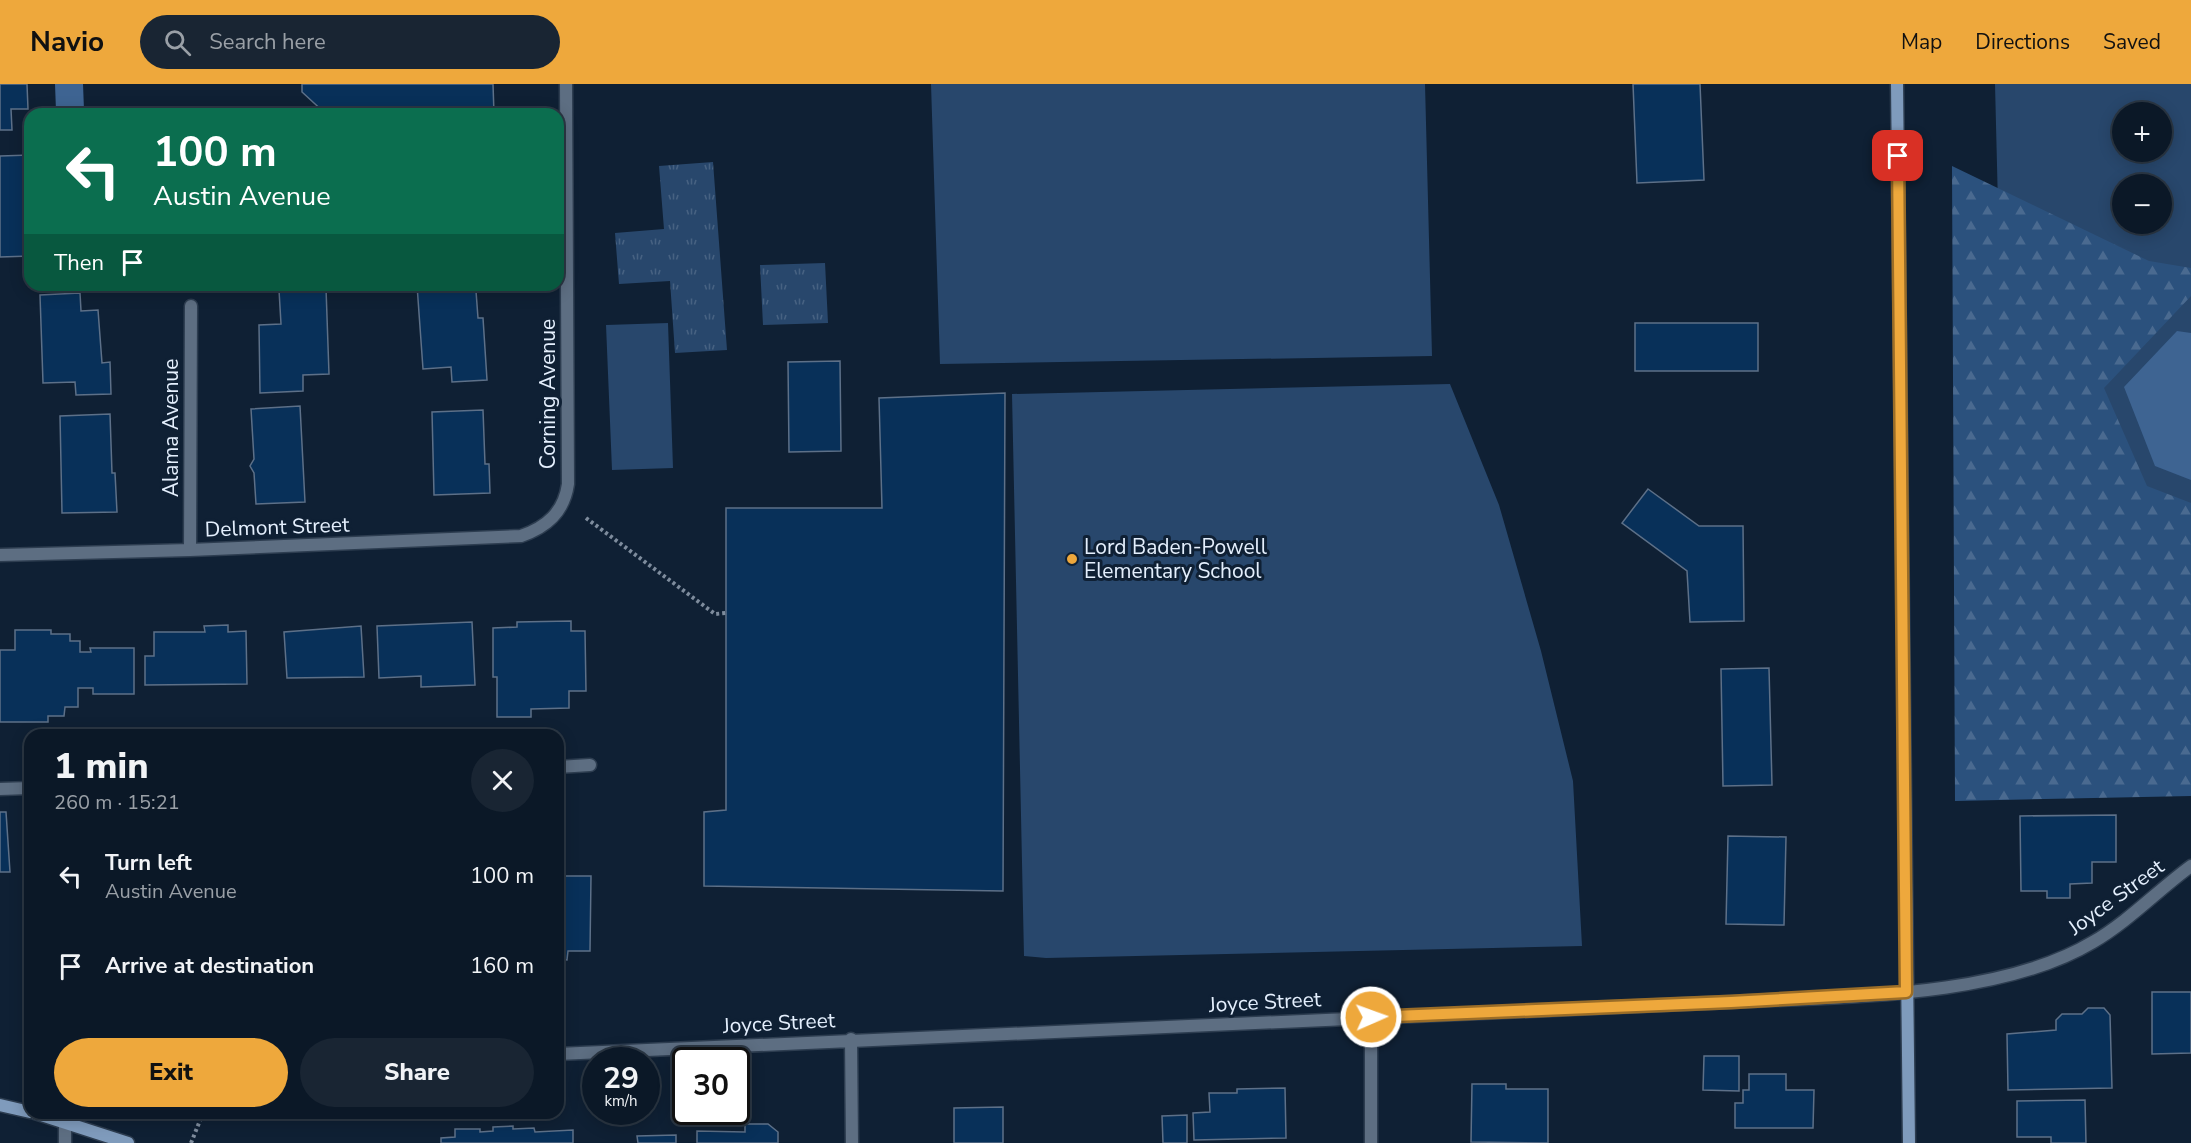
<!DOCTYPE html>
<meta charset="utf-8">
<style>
:root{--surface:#0b1827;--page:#192533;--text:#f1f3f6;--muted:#9aa0a7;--line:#2b3744;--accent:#eea83c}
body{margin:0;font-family:"Nunito Sans",sans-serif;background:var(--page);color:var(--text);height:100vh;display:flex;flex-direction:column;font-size:22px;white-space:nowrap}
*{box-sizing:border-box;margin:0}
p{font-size:20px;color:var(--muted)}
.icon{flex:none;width:33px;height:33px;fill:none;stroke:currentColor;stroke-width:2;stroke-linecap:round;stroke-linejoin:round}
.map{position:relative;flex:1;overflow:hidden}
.side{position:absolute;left:24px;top:645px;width:540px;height:390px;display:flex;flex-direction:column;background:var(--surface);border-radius:18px;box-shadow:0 3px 15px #0003,0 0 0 2px var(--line)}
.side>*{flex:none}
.banner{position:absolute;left:24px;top:24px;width:540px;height:183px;border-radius:18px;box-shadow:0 3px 15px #0003,0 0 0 2px var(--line);background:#0b6e4f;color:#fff;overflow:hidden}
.fabs{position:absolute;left:2112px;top:18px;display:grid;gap:12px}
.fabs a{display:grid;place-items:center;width:60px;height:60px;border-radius:50%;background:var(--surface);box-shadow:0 3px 15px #0003,0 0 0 2px var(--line);font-size:30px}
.speed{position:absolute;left:582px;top:963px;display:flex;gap:12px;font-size:30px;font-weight:700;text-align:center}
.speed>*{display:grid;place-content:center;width:78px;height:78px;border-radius:50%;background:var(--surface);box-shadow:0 3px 15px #0003,0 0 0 2px var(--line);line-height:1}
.speed small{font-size:15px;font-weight:400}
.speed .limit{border:3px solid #111;border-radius:9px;background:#fff;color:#111}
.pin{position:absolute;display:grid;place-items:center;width:51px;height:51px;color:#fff;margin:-26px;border-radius:12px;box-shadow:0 3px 9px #0006}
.me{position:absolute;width:66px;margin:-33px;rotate:88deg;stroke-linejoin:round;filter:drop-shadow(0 0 4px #0008)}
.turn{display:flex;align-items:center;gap:21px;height:126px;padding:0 30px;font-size:27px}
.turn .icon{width:78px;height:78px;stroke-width:2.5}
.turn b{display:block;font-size:42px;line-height:51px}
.then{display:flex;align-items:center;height:57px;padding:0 30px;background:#0003;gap:12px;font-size:22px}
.round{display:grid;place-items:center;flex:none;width:63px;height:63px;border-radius:32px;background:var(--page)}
.overview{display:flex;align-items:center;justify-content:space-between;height:102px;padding:0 30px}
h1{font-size:36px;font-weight:800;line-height:45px}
.action{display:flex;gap:12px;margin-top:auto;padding:12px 30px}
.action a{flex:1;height:69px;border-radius:36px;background:var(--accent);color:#111;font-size:24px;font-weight:800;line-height:69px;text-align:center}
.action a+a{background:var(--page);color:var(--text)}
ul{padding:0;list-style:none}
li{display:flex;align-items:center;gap:18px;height:90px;padding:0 30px}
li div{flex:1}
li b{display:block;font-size:22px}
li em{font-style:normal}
header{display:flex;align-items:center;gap:36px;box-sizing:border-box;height:84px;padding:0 30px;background:var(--accent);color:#111}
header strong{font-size:28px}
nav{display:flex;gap:33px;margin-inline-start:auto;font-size:21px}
.search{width:420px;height:54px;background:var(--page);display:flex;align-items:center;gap:15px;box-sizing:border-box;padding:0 21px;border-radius:33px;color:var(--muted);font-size:22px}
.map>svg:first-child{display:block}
.green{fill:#28476c;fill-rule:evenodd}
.forest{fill:url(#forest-firs)}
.park{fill:url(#park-tufts)}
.water{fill:#3e6492}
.building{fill:#083059;stroke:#5d7088;stroke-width:1.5}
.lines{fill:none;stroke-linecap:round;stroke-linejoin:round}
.service-casing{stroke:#2d3d50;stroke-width:15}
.minor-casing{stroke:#2d3d50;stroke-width:15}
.secondary-casing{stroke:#2d3d50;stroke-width:15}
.path{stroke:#7e8c9d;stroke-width:4;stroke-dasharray:3 3;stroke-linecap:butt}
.service{stroke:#5d6e82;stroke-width:12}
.minor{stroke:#5d6e82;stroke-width:12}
.secondary{stroke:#7f9bbc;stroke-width:12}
.route-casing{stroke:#9b6d27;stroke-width:15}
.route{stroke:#eea83c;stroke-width:10}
.poi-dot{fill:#eea83c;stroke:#0f2034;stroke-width:2}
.labels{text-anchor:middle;stroke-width:6;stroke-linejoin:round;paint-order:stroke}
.street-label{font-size:21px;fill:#e4effd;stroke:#0f2034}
.poi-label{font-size:21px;fill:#e4effd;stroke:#0f2034;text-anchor:start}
</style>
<header>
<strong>Navio</strong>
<div class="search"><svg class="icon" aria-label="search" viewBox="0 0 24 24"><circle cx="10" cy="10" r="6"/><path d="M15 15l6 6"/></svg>Search here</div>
<nav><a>Map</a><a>Directions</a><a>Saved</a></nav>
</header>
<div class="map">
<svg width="2191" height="1059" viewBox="0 0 2191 1059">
<defs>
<pattern id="forest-firs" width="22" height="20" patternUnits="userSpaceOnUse" patternTransform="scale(1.5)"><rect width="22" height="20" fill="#2b517d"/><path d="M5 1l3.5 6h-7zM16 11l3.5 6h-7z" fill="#4a6a90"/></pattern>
<pattern id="park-tufts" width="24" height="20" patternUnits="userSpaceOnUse" patternTransform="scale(1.5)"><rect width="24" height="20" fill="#28476c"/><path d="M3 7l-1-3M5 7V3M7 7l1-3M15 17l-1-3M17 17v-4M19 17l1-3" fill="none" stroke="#476282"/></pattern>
</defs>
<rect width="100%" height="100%" fill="#0f2034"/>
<path class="green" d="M931,0H1425L1432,272L940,280Z
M1995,0H2191V570L2009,567ZM2122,28H2162V68H2122ZM2122,100H2162V140H2122Z
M668,239L673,384L612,386L606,241Z
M1450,300L1499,421L1541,567L1573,697L1582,862L1046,874L1024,872L1012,310Z"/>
<path class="forest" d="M1952,82L2149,177L2191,184V212L2104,304L2147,402L2191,419V712L1955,717Z"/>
<path class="park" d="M713,78L727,266L675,269L670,197L619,200L615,149L664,145L659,82Z
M825,179L828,239L763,241L760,181Z"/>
<path class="water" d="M55,0H83L84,26L56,27Z
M2177,247L2191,249V396L2155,382L2124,303Z"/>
<path class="building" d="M0,0H27L28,25H11L12,46H0Z
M302,0H493L494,30H326L302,8Z
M1633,0H1700L1704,96L1637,99Z
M30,71V172L0,173V72Z
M417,201H463L464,208L476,207L478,234H483L487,296L452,298L451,283L423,285Z
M326,204L329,290L303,291V307L260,309L259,241L281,240L279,206Z
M80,209L81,227L98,226L102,279L110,278L111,310L76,311L75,298L43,299L40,211Z
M1635,239H1758V287H1635Z
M840,277L841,367L789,368L788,278Z
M1005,309L1003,807L704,802V728L726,726V424H882L879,314Z
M300,322L305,418L256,420L254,389L250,382L254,375L251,325Z
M483,326L485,380H489L490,409L434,411L432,328Z
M110,330L112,389H115L117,428L62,429L60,332Z
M1648,405L1699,442H1743L1744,537L1690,538L1687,487L1622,439Z
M571,537V547H585L586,607H569V624L531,625V633H497V593H493V544L517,543V538Z
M472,538L475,601L421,603V592L379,594L377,542Z
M228,541V548L246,547L247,600L145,601V572H154V548H205L204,542Z
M361,542L364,593L287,594L284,548Z
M15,546H51V550H70V557H80V568H91L90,564H134V610H93V604H78V623H65L64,632H48V638H0V566H15Z
M1769,584L1772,701L1723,702L1721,585Z
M0,728H6L10,788H0Z
M2116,731V778H2092V799L2070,800V814H2047V807H2021L2020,732Z
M1728,752L1786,753L1784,841L1726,840Z
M558,792H591L590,867H568L567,876L558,875Z
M2152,908H2191V969L2152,970Z
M2088,924H2104L2110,931L2112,1004L2008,1006L2007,950L2056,946V936L2062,930H2082Z
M1704,972H1739V1007L1703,1006Z
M1749,990H1786V1006H1814L1813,1044H1735V1019H1743V1006H1749Z
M1472,1000H1506V1005H1548V1059L1471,1058Z
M1285,1004L1286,1054L1194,1056L1193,1029L1210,1028L1209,1009H1237V1005Z
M2085,1016L2086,1059H2051V1053H2017V1017Z
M1003,1023V1059H954V1024Z
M1187,1031V1059H1163L1162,1032Z
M745,1040H768L778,1048V1059H697V1047L745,1048Z
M513,1042V1045L534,1044L535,1048L573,1046V1059H441V1054L455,1053V1045H480V1048L493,1047V1043Z
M676,1051V1059H638L637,1052Z"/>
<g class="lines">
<defs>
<path id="service" d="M558,683L590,681
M0,705L30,704
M65,1037V1059"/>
<path id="minor" d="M190,466L191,222
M0,471L190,466L521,452C547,443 564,428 568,400L566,0
M851,955L852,1059
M558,970L1731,918C1840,912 1998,915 2093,858C2129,837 2158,806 2191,782
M1371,1059V933"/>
<path id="secondary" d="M1897,0L1909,1059
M0,1021L30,1028
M35,1029L128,1059"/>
</defs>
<use href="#service" class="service-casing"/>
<use href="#minor" class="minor-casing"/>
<use href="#secondary" class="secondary-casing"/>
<path class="path" d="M586,434L715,530L726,529
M191,1059L203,1029"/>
<use href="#service" class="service"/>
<use href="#minor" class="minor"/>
<use href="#secondary" class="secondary"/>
</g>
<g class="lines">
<defs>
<path id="route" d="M1371,933L1731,918L1906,908L1898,72"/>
</defs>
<use href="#route" class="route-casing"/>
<use href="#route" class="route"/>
</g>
<circle class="poi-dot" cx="1072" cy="475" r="6"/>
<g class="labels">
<g class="street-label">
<text transform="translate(548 310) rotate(-90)" y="7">Corning Avenue</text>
<text transform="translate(171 344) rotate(-90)" y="7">Alama Avenue</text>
<text transform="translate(277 443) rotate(-2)" y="7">Delmont Street</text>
<text transform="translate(2116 813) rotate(-36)" y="7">Joyce Street</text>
<text transform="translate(1265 918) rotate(-3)" y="7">Joyce Street</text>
<text transform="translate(779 939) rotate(-3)" y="7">Joyce Street</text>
</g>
<g class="poi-label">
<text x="1084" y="470">Lord Baden-Powell<tspan x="1084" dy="24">Elementary School</tspan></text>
</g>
</g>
</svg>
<div class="fabs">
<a>+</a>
<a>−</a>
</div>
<div class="speed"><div>29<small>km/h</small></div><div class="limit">30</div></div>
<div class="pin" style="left:1898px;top:72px;background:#d93025"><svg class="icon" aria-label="arrive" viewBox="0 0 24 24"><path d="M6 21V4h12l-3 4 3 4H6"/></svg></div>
<svg class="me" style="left:1371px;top:933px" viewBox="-20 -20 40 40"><circle r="17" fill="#eea83c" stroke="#fff" stroke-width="3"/><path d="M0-11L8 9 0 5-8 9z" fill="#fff"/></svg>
<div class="banner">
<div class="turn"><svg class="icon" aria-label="left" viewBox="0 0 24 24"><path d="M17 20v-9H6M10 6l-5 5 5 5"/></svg><div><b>100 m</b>Austin Avenue</div></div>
<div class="then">Then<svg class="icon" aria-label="arrive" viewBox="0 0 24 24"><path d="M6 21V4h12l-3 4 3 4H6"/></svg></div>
</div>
<section class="side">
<div class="overview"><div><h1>1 min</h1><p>260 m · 15:21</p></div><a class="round"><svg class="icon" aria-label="close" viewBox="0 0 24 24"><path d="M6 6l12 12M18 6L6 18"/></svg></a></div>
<ul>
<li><svg class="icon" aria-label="left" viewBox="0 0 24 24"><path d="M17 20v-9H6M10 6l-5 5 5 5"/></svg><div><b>Turn left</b><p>Austin Avenue</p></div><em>100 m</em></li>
<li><svg class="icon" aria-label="arrive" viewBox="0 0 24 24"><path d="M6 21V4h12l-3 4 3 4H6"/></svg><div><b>Arrive at destination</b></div><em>160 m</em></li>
</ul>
<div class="action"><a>Exit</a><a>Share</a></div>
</section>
</div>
